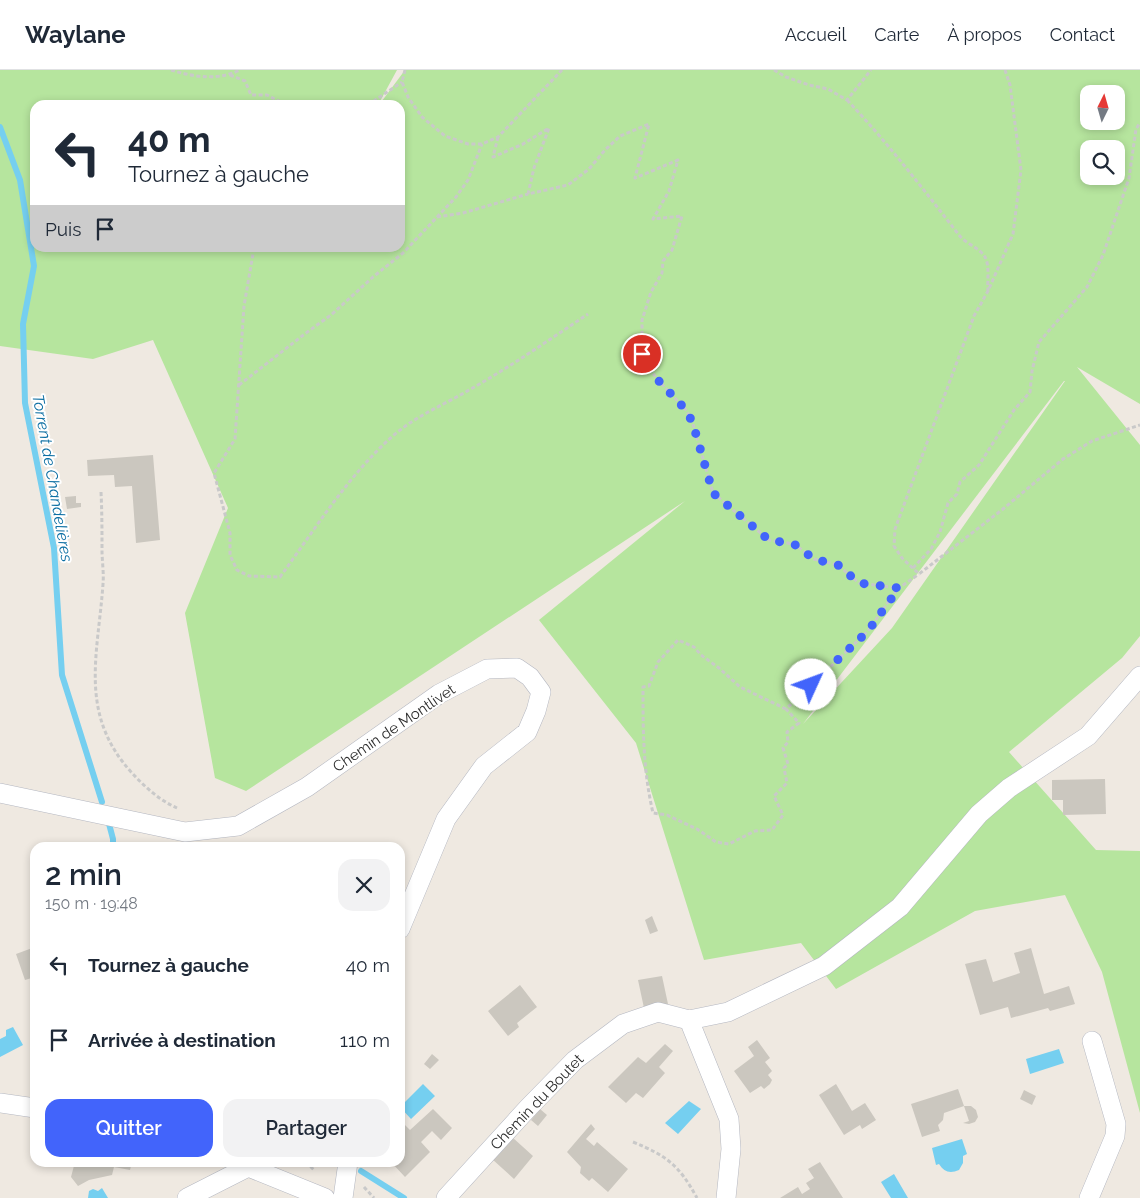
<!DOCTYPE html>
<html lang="fr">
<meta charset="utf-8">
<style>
:root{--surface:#fff;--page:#f2f2f3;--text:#1f2937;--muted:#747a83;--line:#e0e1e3;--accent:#4264fb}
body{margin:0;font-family:Raleway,sans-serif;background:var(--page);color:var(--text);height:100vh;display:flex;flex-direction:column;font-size:19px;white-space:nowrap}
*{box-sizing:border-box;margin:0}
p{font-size:16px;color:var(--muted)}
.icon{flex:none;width:28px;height:28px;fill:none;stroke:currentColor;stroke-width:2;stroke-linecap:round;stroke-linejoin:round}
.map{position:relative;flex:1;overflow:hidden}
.side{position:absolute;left:30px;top:772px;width:375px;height:325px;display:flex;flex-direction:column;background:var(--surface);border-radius:15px;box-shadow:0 2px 8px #0003}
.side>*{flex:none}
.guide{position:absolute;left:30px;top:30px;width:375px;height:152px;border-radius:15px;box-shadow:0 2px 8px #0003;background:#fff;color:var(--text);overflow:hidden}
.needle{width:32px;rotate:5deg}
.buttons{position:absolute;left:1080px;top:15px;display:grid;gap:10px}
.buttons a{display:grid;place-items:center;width:45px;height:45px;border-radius:10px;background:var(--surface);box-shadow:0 2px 8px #0003;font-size:25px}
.pin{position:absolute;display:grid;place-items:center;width:42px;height:42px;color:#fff;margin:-21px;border:2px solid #fff;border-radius:50%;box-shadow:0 1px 5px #0007}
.me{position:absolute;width:55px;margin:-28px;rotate:47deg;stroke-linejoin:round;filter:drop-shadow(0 0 4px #0008)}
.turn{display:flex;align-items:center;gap:18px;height:105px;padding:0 15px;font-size:22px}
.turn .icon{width:65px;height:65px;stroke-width:2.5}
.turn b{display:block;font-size:35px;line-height:42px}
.then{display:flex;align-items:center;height:48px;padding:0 15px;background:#0003;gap:10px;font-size:19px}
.round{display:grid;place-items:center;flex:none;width:52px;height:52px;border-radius:15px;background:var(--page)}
.overview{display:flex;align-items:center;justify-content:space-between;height:85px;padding:0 15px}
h1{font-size:30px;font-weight:600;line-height:38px}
.button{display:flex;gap:10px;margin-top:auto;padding:10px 15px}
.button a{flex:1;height:58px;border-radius:15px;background:var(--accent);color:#fff;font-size:20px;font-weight:600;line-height:58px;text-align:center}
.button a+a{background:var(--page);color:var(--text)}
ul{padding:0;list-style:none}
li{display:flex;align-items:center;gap:15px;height:75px;padding:0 15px}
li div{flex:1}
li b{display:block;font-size:19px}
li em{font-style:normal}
header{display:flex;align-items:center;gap:30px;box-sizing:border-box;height:70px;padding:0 25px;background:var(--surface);border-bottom:1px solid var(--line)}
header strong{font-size:24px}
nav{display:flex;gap:28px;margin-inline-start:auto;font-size:18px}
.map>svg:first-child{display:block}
.green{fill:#b6e59e;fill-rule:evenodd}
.water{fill:#75cff0}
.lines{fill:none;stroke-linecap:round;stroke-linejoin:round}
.stream{stroke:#75cff0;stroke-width:6}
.building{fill:#cbc7bf}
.minor-casing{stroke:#b4b7c1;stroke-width:20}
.path{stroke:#c9c9c9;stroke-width:3;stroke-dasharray:4 2.5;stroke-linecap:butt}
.minor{stroke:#fff;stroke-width:19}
.route{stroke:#4264fb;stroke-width:9;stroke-dasharray:0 16.2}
.labels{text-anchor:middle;stroke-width:4;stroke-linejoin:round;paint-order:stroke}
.street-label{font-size:15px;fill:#2e2e2e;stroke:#fff}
.water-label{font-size:16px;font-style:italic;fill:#0d6fa3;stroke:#fff}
</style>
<header>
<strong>Waylane</strong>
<nav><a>Accueil</a><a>Carte</a><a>À propos</a><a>Contact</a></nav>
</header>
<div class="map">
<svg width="1140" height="1128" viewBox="0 0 1140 1128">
<rect width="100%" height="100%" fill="#efe9e1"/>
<path class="green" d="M0,0H397L378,35H35V178H400V35H379L405,0H1140V334L1077,297L1140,375V566L1122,588L1009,682L1096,780L1140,781V1043L1102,902L1065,825L975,841L836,919L801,873L704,890L636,673L539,550L685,431L246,721L215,708L185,543L228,438L153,270L93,289L0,276ZM1089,24H1116V51H1089ZM1089,79H1116V106H1089ZM1065,311L892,558L803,654L1064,311Z"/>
<path class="water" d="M13,957L23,975L0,987V969L6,966V960Z
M1059,979L1064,993L1030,1004L1026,989Z
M423,1014L435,1026L411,1049L400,1037Z
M689,1031L701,1039L678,1064L665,1053Z
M962,1069L967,1084L963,1086V1093L959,1100C950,1104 944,1102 939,1094L936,1095L932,1078Z
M894,1104L908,1128H891L881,1112Z
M102,1118L108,1128H88L89,1121L93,1119L98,1121Z"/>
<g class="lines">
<path class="stream" d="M0,57L20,110L34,196L23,254L25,333L54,478L62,605L102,732
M108,750L113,769V778
M361,1101L404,1128"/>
</g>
<path class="building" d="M153,385L160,470L136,473L132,416L115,417L114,405L88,406L87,390Z
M76,426V433H81V437L67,439L65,427Z
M1105,709L1106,744L1063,745V730H1052V710Z
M652,846L658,861L650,864L645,850Z
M35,877V907L25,910L16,884Z
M1031,878L1044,924L1069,916L1075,934L1050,941L1048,938L1011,948L1008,937L980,945L965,894L986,889L993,912L1020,903L1014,883Z
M662,906L668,934L644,938L638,910Z
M520,915L537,937L517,953L519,957L508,966L488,941Z
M757,970L770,988L765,992L772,1001L768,1005L772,1010L770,1014L764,1019L761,1016L750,1023L734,1001L754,986L748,977Z
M665,974L673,981L659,997L665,1003L643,1028L636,1023L626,1033L608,1017L638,987L646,993Z
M432,984L439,990L430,999L424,994Z
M836,1014L852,1041L865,1033L876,1050L862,1059L860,1055L844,1065L819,1025Z
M958,1019L964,1036L944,1043L943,1050L938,1055L940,1061L922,1067L911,1034Z
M1024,1020L1036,1026L1032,1035L1020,1029Z
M964,1036H971L976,1040L978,1047L975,1052L969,1054L963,1053L969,1051Z
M433,1039L452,1058L441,1070L432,1061L421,1072L430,1082L405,1107L391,1092H400V1050L410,1060Z
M540,1039L547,1045L538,1056L531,1050Z
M591,1054L595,1059L586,1069L594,1076L597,1072L628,1099L608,1122L592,1108L589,1111L580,1103L581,1097L567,1082Z
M512,1067L533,1086L514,1109L492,1089Z
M75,1092H132L130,1100L114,1097L112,1105L89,1110L78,1116L71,1107Z
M820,1092L843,1128H780L798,1117L802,1124L810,1119L806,1113L814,1108L808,1099Z"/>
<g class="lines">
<defs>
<path id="minor" d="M0,723L185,762L238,756L307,717L439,624L487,599L517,598L530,607L541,622L536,641L527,662L484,696L446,749L400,859
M689,950L729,1049L731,1079L726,1128
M0,1033L35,1038
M236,1092L325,1128
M187,1128L248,1097
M343,1128L348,1092
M446,1128L528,1038L575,990L623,954L658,942L689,950L728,942L824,896L900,837L979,744L1009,718L1088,666L1140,606
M1089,1128L1115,1066L1116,1054L1092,971"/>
</defs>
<use href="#minor" class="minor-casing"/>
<path class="path" d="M171,0C194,7 217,11 240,0
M405,0L402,12L408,27L422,47L445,66L468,74H482L498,67L562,0
M774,0L786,7L809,15L828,19L847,30L871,0
M1005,0L1010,15L1021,100L1013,164L988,221L974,246L895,459L894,476L902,488L919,504L1003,439L1063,389L1092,371L1140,355
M230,5L245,11L251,25H267L286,35
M847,30C888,73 923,119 959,165C966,174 980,178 985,187C990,196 987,211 988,221
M368,35L402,12
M498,67L493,87L523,74L549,58L534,98L528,124L568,115L589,99L605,80L620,66L649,54L635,108L678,90L669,121L653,149L682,146L672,180L663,191L662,203L651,222L642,250V284L656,308L687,341L693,354L713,423L769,470L794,474L814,489L838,495L859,513L899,518L919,504
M437,147L463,143L528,124
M254,178L244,236L235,369L214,403L230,463V485L237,500L249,506L280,507C315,459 350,403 394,365C417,345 444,335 469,320C510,297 549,270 588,244
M239,315L306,263L331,245L373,207L403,183L456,127L468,110L482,74
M101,422C102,442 102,461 102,480C102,491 104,503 103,514C98,585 78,644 132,703C145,717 159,730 177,738
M913,498L931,479L940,462L948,433L957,424L960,412L979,395L1014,340L1030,322L1032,301L1039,272L1087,217L1103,185L1129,108L1136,59L1140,53
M786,639L740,617L719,598L701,585L694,577L678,570L658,592L649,616L643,617C643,661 643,700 653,743L667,745L697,759L716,772L729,774L755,761L772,760L783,745L774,726L787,713L784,698L788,694L783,678L788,672L787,662L799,653L786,639L868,561L898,518
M633,1072C667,1086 679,1095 697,1128
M298,1093L310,1096L314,1100
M364,1117L374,1128"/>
<use href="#minor" class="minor"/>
</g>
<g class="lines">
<path class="route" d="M642,284L656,308L687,341L693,354L713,423L769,470L794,474L814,489L838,495L859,513L899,518L868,561L811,615"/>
</g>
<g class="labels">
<g class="street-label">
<text transform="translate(394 658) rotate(-34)" y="5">Chemin de Montlivet</text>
<text transform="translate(537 1032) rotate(-46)" y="5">Chemin du Boutet</text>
</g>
<g class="water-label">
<text transform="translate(53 408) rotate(80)" y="6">Torrent de Chandelières</text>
</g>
</g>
</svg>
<div class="buttons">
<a><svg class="needle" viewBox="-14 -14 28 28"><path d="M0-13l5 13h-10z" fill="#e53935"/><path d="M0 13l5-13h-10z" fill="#747a83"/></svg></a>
<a><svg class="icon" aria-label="search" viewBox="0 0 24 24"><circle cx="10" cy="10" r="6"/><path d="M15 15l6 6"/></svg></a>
</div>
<div class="pin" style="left:642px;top:284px;background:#d93025"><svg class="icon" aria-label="arrive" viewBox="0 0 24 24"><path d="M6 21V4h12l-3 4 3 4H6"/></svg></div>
<svg class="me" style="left:811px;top:615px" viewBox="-20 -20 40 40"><circle r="19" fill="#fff"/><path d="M0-13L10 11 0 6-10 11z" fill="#4264fb"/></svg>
<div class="guide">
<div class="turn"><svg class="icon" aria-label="left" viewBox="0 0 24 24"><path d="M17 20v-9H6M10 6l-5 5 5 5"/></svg><div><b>40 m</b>Tournez à gauche</div></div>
<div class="then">Puis<svg class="icon" aria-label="arrive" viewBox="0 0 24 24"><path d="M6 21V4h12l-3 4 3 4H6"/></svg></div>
</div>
<section class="side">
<div class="overview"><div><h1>2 min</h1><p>150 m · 19:48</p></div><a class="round"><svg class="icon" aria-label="close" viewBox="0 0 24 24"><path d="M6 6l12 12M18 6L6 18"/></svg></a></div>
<ul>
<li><svg class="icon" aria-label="left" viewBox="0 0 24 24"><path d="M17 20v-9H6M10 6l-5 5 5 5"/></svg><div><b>Tournez à gauche</b></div><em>40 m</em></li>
<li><svg class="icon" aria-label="arrive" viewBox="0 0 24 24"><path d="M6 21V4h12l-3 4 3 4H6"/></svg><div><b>Arrivée à destination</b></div><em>110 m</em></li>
</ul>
<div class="button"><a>Quitter</a><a>Partager</a></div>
</section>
</div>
